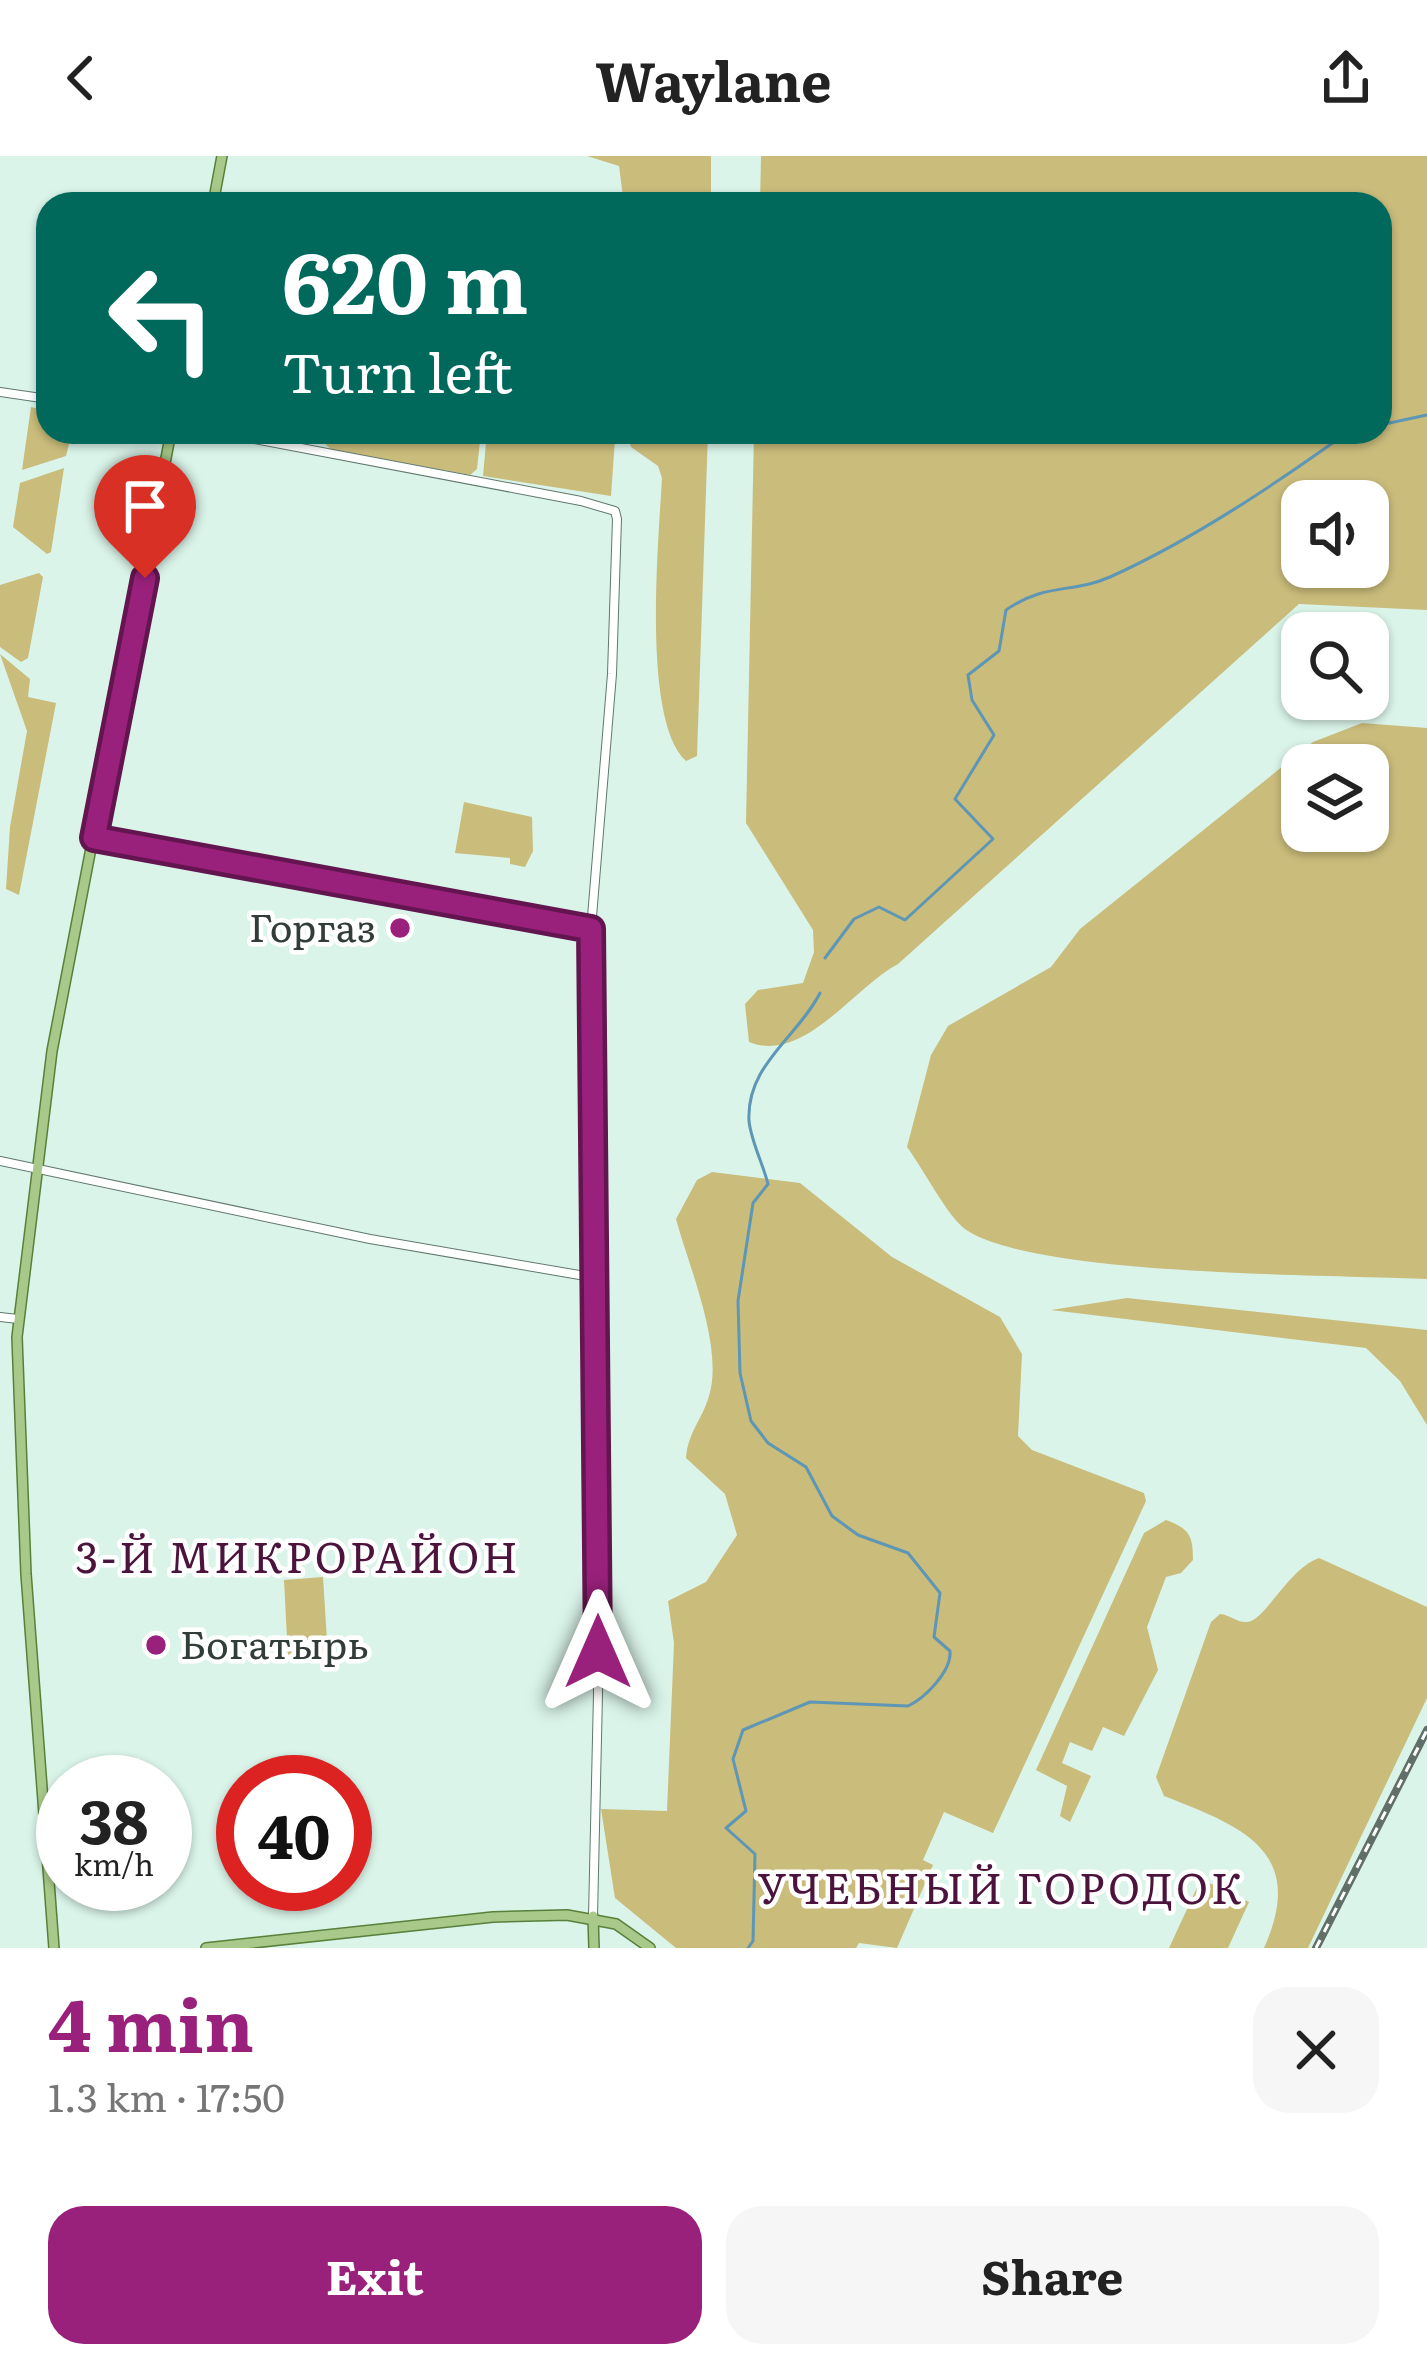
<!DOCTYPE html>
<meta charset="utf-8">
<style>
:root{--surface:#fff;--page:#f6f6f6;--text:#222;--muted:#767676;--accent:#99217b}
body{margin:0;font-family:Literata,serif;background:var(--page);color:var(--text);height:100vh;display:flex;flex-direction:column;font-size:45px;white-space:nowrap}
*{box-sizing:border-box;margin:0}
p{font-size:39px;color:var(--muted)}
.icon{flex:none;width:66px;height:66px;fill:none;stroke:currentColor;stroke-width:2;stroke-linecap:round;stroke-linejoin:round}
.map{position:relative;height:1792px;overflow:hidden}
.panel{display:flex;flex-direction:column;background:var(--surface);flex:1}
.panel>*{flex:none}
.top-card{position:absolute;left:36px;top:36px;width:1356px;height:252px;border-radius:36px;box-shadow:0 3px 9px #0004;background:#00695c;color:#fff;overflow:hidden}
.buttons{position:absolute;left:1281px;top:324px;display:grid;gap:24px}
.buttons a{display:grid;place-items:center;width:108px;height:108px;border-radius:24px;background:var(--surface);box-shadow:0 3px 9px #0004;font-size:60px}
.speed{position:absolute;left:36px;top:1599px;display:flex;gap:24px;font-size:60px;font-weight:700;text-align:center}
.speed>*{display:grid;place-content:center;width:156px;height:156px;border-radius:50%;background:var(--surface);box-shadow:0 3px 9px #0004;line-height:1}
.speed small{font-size:30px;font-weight:400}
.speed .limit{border:18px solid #d22;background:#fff;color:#111}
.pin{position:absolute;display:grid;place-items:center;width:102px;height:102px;color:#fff;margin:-123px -51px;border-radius:50% 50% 50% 0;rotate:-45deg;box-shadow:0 0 12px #0007}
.pin .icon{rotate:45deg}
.me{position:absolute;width:132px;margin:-66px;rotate:0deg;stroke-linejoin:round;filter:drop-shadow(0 0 9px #0008)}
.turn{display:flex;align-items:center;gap:42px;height:252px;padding:0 48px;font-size:54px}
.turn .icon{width:156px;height:156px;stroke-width:2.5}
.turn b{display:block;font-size:84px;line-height:102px}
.round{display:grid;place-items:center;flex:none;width:126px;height:126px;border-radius:36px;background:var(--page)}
.overview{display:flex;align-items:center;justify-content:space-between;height:204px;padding:0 48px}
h1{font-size:72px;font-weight:700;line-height:90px;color:var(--accent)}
.button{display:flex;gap:24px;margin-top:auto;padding:24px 48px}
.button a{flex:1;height:138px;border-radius:36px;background:var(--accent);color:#fff;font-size:48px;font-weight:700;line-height:138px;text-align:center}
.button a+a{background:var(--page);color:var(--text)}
header{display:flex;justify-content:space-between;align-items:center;height:156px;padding:0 48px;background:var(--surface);font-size:54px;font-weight:700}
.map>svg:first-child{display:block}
.green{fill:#cabc7b;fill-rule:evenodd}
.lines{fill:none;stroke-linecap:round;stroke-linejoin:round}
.stream{stroke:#5e96b5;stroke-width:3}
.minor-casing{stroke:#61786e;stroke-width:10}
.major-casing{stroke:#59803a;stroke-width:12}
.minor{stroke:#fff;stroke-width:8}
.major{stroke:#a8c989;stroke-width:9}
.rail-casing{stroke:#616f69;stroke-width:8}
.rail{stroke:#fff;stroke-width:3;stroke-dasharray:9;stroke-linecap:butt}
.route-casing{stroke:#631550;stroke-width:30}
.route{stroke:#99217b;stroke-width:21}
.poi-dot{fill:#99217b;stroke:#fff;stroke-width:4.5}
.labels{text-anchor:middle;stroke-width:9;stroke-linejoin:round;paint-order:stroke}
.poi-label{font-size:39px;fill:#323c38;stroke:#fff;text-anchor:end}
.neighbourhood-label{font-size:42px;letter-spacing:3px;fill:#4c133c;stroke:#fff}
</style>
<header><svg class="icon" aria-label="back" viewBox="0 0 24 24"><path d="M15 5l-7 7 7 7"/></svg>Waylane<svg class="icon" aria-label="share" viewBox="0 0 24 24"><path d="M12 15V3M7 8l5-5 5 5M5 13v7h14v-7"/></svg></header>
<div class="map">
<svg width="1427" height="1792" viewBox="0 0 1427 1792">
<rect width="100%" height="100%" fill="#daf4e9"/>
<path class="green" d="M587,0H711V48H624L619,10Z
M761,0H1427V454L1299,448L898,808C854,831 804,908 749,886L745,848L758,834L803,827L814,796L813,774L746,667L754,276H1380V48H760ZM1302,345H1368V411H1302Z
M31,251L48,255V276H72L66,300L22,314Z
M328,276H481L477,313L470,319L332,294L326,289Z
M487,276H598V281L615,283L611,340L483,320Z
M708,276L697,600L686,605C641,564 659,381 662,322L658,310L631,291L626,276Z
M64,312L51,396L47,398L13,371L20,327Z
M39,417L43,421L28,502L21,506L0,491V429Z
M0,498L30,523L28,541L56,547L19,739L6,733L10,671L27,575Z
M1362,567L1427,572V1123C1331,1118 1033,1121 965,1073C948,1061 922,1011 907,991L931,899L948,870L1051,811L1080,773L1313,586ZM1302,609H1368V675H1302Z
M464,646L532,661L533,695L525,711L510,708V702L455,697Z
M712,1016L800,1027L892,1101L1000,1161L1022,1198L1018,1280L1032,1294L1144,1337L1146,1345L993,1677L944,1656L923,1704L933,1709L897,1792L859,1787L856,1792H676L615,1742L601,1653L667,1655L674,1487L668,1445L706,1426L737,1379L725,1338L686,1302C688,1276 702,1264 709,1240C724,1192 689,1111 676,1063L697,1024Z
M1127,1142L1427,1174V1269L1400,1225L1366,1192L1051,1154Z
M1166,1364C1190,1373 1193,1380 1193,1404L1181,1417L1166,1421L1147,1471L1158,1514L1124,1580L1103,1571L1092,1595L1070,1586L1062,1607L1091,1620L1070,1666L1060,1660L1067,1630L1036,1614L1144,1377Z
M1319,1402L1427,1451V1542L1308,1792H1264C1307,1696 1244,1671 1164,1640L1156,1621L1211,1466L1220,1458C1231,1459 1237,1467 1247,1466C1265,1465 1288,1413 1319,1402Z
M323,1421L328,1500L288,1502L284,1424Z
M1201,1723L1249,1746L1228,1792H1169Z"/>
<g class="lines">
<path class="stream" d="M1380,269L1427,259
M825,802L854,763L879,751L905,764L993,683L955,643L994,579L972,544L968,519L999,495L1006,454C1047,426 1071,438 1110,421C1194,383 1274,329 1348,276
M748,1792L753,1785L755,1698L726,1672L746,1655L733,1603L743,1574L810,1546L908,1550C925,1542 952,1515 950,1495L934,1481L940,1437L908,1397L858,1379L832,1360L806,1311L768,1287L751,1265L740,1217L738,1145L753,1047L768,1028C763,1008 751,985 749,965C746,909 797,882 820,837"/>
<defs>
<path id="minor" d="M0,236L48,243
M217,276L581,345L615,355L617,363L612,518L591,773L598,1538L593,1760
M94,681L591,773
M0,1005L370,1083L597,1122
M0,1161L18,1163"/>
<path id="major" d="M213,48L222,0
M593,1760L594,1792
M54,1792L26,1418L17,1181L52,895L171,276
M206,1792L493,1761L567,1759L616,1768L650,1792"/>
</defs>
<use href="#minor" class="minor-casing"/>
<use href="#major" class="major-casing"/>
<use href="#minor" class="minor"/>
<use href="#major" class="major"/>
<defs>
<path id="rail" d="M1316,1792L1427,1574"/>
</defs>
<use href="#rail" class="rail-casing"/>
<use href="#rail" class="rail"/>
</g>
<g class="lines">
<defs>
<path id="route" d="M145,422L94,682L591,773L598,1496"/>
</defs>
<use href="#route" class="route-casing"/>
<use href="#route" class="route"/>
</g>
<g class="poi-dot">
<circle cx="400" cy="772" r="12"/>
<circle cx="156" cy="1489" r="12"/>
</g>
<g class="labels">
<g class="poi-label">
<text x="376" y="786">Горгаз</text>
<text x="180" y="1503" text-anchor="start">Богатырь</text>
</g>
<g class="neighbourhood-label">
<text x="298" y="1417">3-Й МИКРОРАЙОН</text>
<text x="1001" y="1748">УЧЕБНЫЙ ГОРОДОК</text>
</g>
</g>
</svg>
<div class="buttons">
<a><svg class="icon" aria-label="sound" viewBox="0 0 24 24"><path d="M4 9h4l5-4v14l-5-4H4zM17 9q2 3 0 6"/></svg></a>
<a><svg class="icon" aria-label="search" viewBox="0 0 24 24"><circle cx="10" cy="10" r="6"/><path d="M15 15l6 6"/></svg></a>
<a><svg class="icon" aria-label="layers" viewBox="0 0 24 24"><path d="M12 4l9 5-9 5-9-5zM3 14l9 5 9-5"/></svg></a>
</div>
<div class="speed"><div>38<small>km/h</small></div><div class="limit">40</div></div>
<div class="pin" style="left:145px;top:422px;background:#d93025"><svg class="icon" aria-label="arrive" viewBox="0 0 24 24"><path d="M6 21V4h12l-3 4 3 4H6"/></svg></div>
<svg class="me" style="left:598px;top:1496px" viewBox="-20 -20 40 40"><path d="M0-17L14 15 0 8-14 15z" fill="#99217b" stroke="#fff" stroke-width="4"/></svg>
<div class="top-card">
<div class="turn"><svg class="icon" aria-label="left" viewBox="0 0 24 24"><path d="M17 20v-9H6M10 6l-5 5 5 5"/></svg><div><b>620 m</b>Turn left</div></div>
</div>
</div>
<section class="panel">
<div class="overview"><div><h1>4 min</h1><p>1.3 km · 17:50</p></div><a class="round"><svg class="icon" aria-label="close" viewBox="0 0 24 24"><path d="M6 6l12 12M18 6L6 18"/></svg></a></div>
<div class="button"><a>Exit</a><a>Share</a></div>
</section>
